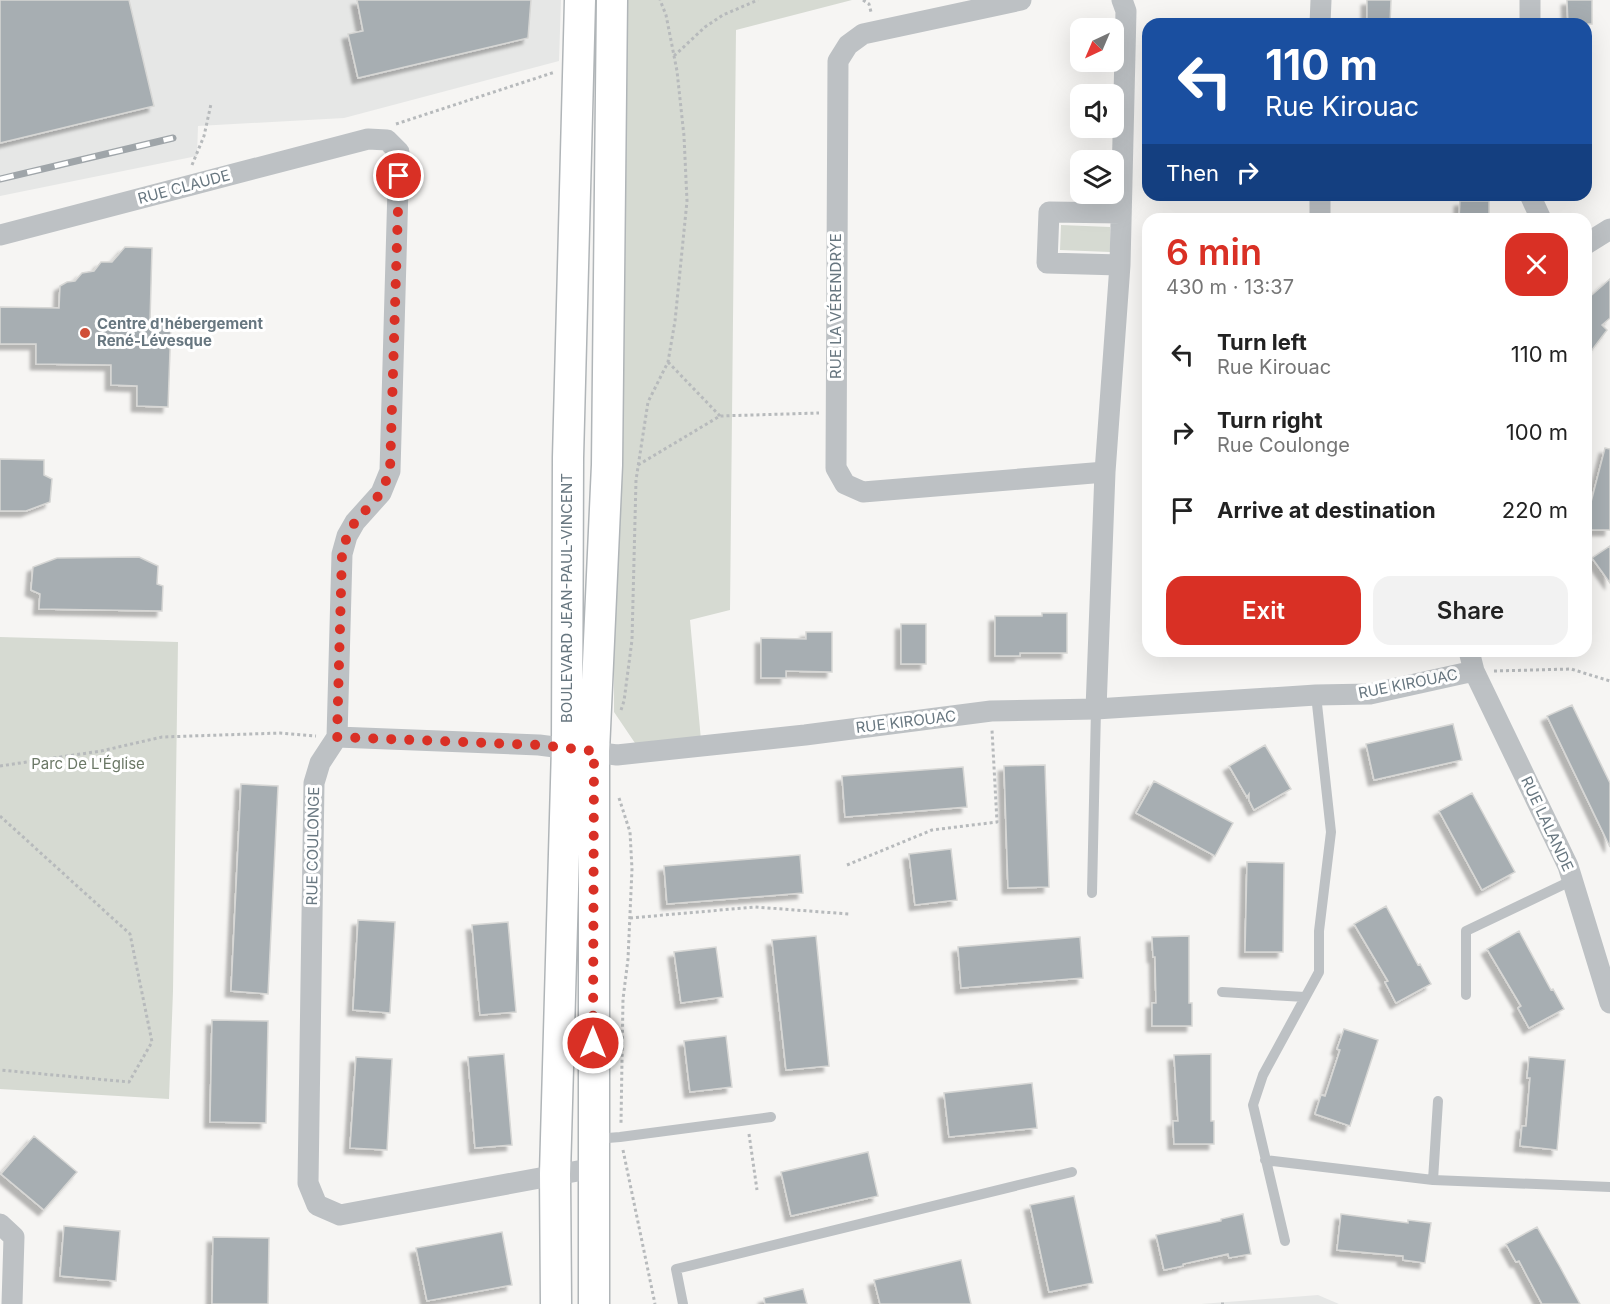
<!DOCTYPE html>
<meta charset="utf-8">
<style>
:root{--surface:#fff;--page:#f2f2f2;--text:#222;--muted:#767676;--accent:#d93025}
body{margin:0;font-family:Inter,sans-serif;background:var(--page);color:var(--text);height:100vh;display:flex;flex-direction:column;font-size:22px;white-space:nowrap}
*{box-sizing:border-box;margin:0}
p{font-size:20px;color:var(--muted)}
.icon{flex:none;width:33px;height:33px;fill:none;stroke:currentColor;stroke-width:2;stroke-linecap:round;stroke-linejoin:round}
.map{position:relative;flex:1;overflow:hidden}
.details{position:absolute;left:1142px;top:213px;width:450px;height:444px;display:flex;flex-direction:column;background:var(--surface);border-radius:18px;box-shadow:0 6px 24px #0002}
.details>*{flex:none}
.guide{position:absolute;left:1142px;top:18px;width:450px;height:183px;border-radius:18px;box-shadow:0 6px 24px #0002;background:#1a4fa0;color:#fff;overflow:hidden}
.needle{width:39px;rotate:224deg}
.tools{position:absolute;left:1070px;top:18px;display:grid;gap:12px}
.tools a{display:grid;place-items:center;width:54px;height:54px;border-radius:12px;background:var(--surface);box-shadow:0 6px 24px #0002;font-size:30px}
.pin{position:absolute;display:grid;place-items:center;width:51px;height:51px;color:#fff;margin:-26px;border:3px solid #fff;border-radius:50%;box-shadow:0 2px 6px #0007}
.me{position:absolute;width:66px;margin:-33px;rotate:0deg;stroke-linejoin:round;filter:drop-shadow(0 0 4px #0008)}
.turn{display:flex;align-items:center;gap:21px;height:126px;padding:0 24px;font-size:27px}
.turn .icon{width:78px;height:78px;stroke-width:2.5}
.turn b{display:block;font-size:42px;line-height:51px}
.then{display:flex;align-items:center;height:57px;padding:0 24px;background:#0003;gap:12px;font-size:22px}
.round{display:grid;place-items:center;flex:none;width:63px;height:63px;border-radius:18px;background:var(--page)}
.overview{display:flex;align-items:center;justify-content:space-between;height:102px;padding:0 24px}
h1{font-size:36px;font-weight:600;line-height:45px;color:var(--accent)}
.button{display:flex;gap:12px;margin-top:auto;padding:12px 24px}
.button a{flex:1;height:69px;border-radius:18px;background:var(--accent);color:#fff;font-size:24px;font-weight:600;line-height:69px;text-align:center}
.button a+a{background:var(--page);color:var(--text)}
ul{padding:0;list-style:none}
li{display:flex;align-items:center;gap:18px;height:78px;padding:0 24px}
li div{flex:1}
li b{display:block;font-size:22px}
li em{font-style:normal}
.map>svg:first-child{display:block}
.built{fill:#e6e7e6}
.green{fill:#d6dad2}
.building{fill:#a7aeb2;stroke:#d7d7d5;stroke-width:1.5;filter:url(#shadow)}
.lines{fill:none;stroke-linecap:round;stroke-linejoin:round}
.secondary-casing{stroke:#b0b5b8;stroke-width:33}
.path{stroke:#b7babc;stroke-width:3;stroke-dasharray:3 3;stroke-linecap:butt}
.lane{stroke:#bdc1c4;stroke-width:10}
.street{stroke:#bdc1c4;stroke-width:21}
.secondary{stroke:#fff;stroke-width:30}
.rail-casing{stroke:#9fa5a9;stroke-width:7}
.rail{stroke:#fff;stroke-width:4.5;stroke-dasharray:14;stroke-linecap:butt}
.route{stroke:#d93025;stroke-width:10;stroke-dasharray:0 18}
.poi-dot{fill:#d04f38;stroke:#fff;stroke-width:2}
.labels{text-anchor:middle;stroke-width:6;stroke-linejoin:round;paint-order:stroke}
.street-label{font-size:15px;fill:#687780;stroke:#fff}
.poi-label{font-size:15px;font-weight:bold;fill:#687780;stroke:#fff;text-anchor:start}
.park-label{font-size:15px;fill:#6b7866;stroke:#fff}
</style>
<div class="map">
<svg width="1610" height="1304" viewBox="0 0 1610 1304">
<defs>
<filter id="shadow"><feDropShadow dx="-5.5" dy="5.5" stdDeviation="1.5" flood-color="#0004"/></filter>
</defs>
<rect width="100%" height="100%" fill="#f6f5f3"/>
<path class="built" d="M0,0H561L559,61L344,118L198,126L197,156L0,196Z
M1318,1295L1339,1304H1201Z"/>
<path class="green" d="M613,0H852L736,30L730,610L690,620L701,740L637,746L614,712Z
M1061,225L1110,227V252L1060,250Z
M0,637L178,642L173,991L169,1099L0,1089Z"/>
<path class="building" d="M0,0H129L154,106L0,143Z
M357,0H531L528,38L358,78L348,34L363,31Z
M1367,0H1391L1390,24H1367Z
M1567,0H1592V24H1568Z
M1460,201H1489V219H1459Z
M125,247L152,248L150,322L171,323L168,407L137,406V386L111,385V365L36,364V344H0V307L59,308L60,286L67,282L75,281L82,273L94,271L101,262H112Z
M1610,279V318L1602,325L1607,330L1586,358V300Z
M1605,448L1610,449V530H1586V506H1590Z
M0,459L44,460V475L52,479L50,502L26,511H0Z
M1610,546V583L1592,558Z
M139,557L158,566L157,584L163,586L162,611L39,609L40,594L31,590L33,567L57,558Z
M1042,613H1067V653H1020V656H995V616H1042Z
M901,624H926V664H901Z
M806,632H832V672L786,671V678H761V638L806,639Z
M1572,705L1610,783V847L1547,716Z
M1453,724L1462,760L1374,780L1366,744Z
M1265,745L1291,789L1254,810L1249,800V794L1247,797L1229,766Z
M1045,765L1049,887L1008,888L1004,766Z
M963,767L967,807L845,817L842,776Z
M1154,781L1233,823L1215,856L1136,813Z
M241,784L278,786L268,994L231,991Z
M1472,793L1515,872L1482,890L1439,811Z
M951,849L957,900L915,905L909,854Z
M800,855L803,893L667,904L664,866Z
M1247,862L1284,863L1283,952H1245Z
M1386,906L1418,965L1420,964L1431,984L1396,1003L1385,982L1388,981L1354,924Z
M358,920L395,922L390,1013L353,1010Z
M508,922L516,1012L480,1015L472,925Z
M1519,931L1551,990L1553,989L1564,1009L1529,1028L1518,1008L1521,1006L1487,949Z
M816,936L829,1066L786,1070L772,940Z
M1189,936V1003H1192V1026H1152V1003H1156L1155,957H1153L1152,937Z
M1080,937L1083,978L961,988L958,947Z
M716,947L723,997L681,1003L674,952Z
M212,1020L268,1021L266,1123L210,1122Z
M1344,1029L1378,1040L1350,1126L1315,1114L1321,1095L1325,1096L1340,1050L1337,1049Z
M726,1036L732,1087L690,1092L684,1041Z
M504,1054L512,1145L475,1148L468,1057Z
M1211,1054V1121H1214V1144H1174L1173,1121H1178L1174,1055Z
M356,1057L392,1059L387,1150L350,1148Z
M1529,1057L1565,1060L1557,1150L1520,1146L1522,1126H1526L1530,1078H1527Z
M1032,1083L1037,1128L949,1137L944,1093Z
M34,1136L77,1172L44,1210L1,1174Z
M868,1152L878,1196L791,1216L781,1172Z
M1074,1196L1093,1283L1049,1292L1030,1205Z
M1243,1214L1251,1254L1229,1258L1228,1254L1183,1264V1266L1164,1270L1156,1235L1221,1221V1219Z
M1341,1214L1408,1223V1220L1431,1223L1425,1263L1403,1260V1256L1337,1250Z
M64,1226L120,1231L116,1281L60,1276Z
M1537,1227L1560,1267L1580,1304H1542L1519,1261L1516,1262L1506,1244Z
M502,1232L512,1285L427,1301L416,1248Z
M213,1237L269,1238L268,1304H212Z
M961,1260L971,1304H880L874,1280Z
M803,1289L807,1304H765L764,1298Z"/>
<g class="lines">
<defs>
<path id="secondary" d="M556,1304L555,1174L567,747L568,458L580,0
M594,1304V751L607,465L612,0"/>
</defs>
<use href="#secondary" class="secondary-casing"/>
<path class="path" d="M863,0L869,4L871,12
M674,56L705,27L723,15L758,0
M396,124L555,72
M192,165L204,136L211,104
M668,362L720,416
M638,465L720,416L819,413
M1494,671L1571,669L1610,681
M621,710L624,701L632,640L636,480L648,402L668,362L675,321L687,201L684,136L677,71L666,15L660,0
M0,766L101,751L162,737L280,733L316,736
M619,798L630,832L632,869L628,959L623,999L621,1123
M0,816L130,934L152,1042L129,1082L0,1070
M847,865L932,830L997,822L992,730
M630,918L755,907L849,914
M749,1134L757,1190
M623,1150L655,1304
M1221,1304H1224"/>
<path class="lane" d="M1092,893L1096,709
M1222,992L1305,997
M1466,995V931L1573,880
M595,1139L620,1137L771,1117
M1265,1160L1433,1180L1610,1187
M1433,1180L1438,1101
M1285,1241L1253,1105L1263,1075L1319,972V931L1331,832L1316,695
M683,1304L676,1269L1072,1172"/>
<path class="street" d="M1021,0L863,34L848,45L838,61L836,468L845,484L863,492L1105,472
M1320,24L1321,0
M1530,24V0
M1530,195L1541,219
M1320,219V195
M0,235L368,139L387,140L399,152L390,471L381,493L355,522L347,536L342,554L337,737L320,763L314,783L308,1183L317,1205L340,1215L594,1168
M1586,244L1610,229
M1120,265L1047,263L1049,212L1121,213
M1469,651L1474,671L1568,866L1610,1003
M1096,709L1105,472L1120,265L1126,11L1122,0
M337,737L539,745L617,755L805,735L991,711L1096,709L1316,695L1370,694L1474,671
M0,1224L14,1237L12,1304"/>
<use href="#secondary" class="secondary"/>
<defs>
<path id="rail" d="M0,179L173,138"/>
</defs>
<use href="#rail" class="rail-casing"/>
<use href="#rail" class="rail"/>
</g>
<g class="lines">
<path class="route" d="M399,176L390,471L381,493L355,522L347,536L342,554L337,737L539,745L594,751L593,1043"/>
</g>
<circle class="poi-dot" cx="85" cy="333" r="6"/>
<g class="labels">
<g class="street-label">
<text transform="translate(184 187) rotate(-15)" y="5">RUE CLAUDE</text>
<text transform="translate(836 306) rotate(-90)" y="5">RUE LA VÉRENDRYE</text>
<text transform="translate(567 598) rotate(-90)" y="5">BOULEVARD JEAN-PAUL-VINCENT</text>
<text transform="translate(1408 684) rotate(-11)" y="5">RUE KIROUAC</text>
<text transform="translate(906 722) rotate(-7)" y="5">RUE KIROUAC</text>
<text transform="translate(1547 824) rotate(65)" y="5">RUE LALANDE</text>
<text transform="translate(313 846) rotate(-89)" y="5">RUE COULONGE</text>
</g>
<g class="poi-label">
<text x="97" y="329">Centre d'hébergement<tspan x="97" dy="17">René-Lévesque</tspan></text>
</g>
<g class="park-label">
<text x="88" y="769">Parc De L'Église</text>
</g>
</g>
</svg>
<div class="tools">
<a><svg class="needle" viewBox="-14 -14 28 28"><path d="M0-13l5 13h-10z" fill="#e53935"/><path d="M0 13l5-13h-10z" fill="#767676"/></svg></a>
<a><svg class="icon" aria-label="sound" viewBox="0 0 24 24"><path d="M4 9h4l5-4v14l-5-4H4zM17 9q2 3 0 6"/></svg></a>
<a><svg class="icon" aria-label="layers" viewBox="0 0 24 24"><path d="M12 4l9 5-9 5-9-5zM3 14l9 5 9-5"/></svg></a>
</div>
<div class="pin" style="left:399px;top:176px;background:#d93025"><svg class="icon" aria-label="arrive" viewBox="0 0 24 24"><path d="M6 21V4h12l-3 4 3 4H6"/></svg></div>
<svg class="me" style="left:593px;top:1043px" viewBox="-20 -20 40 40"><circle r="17" fill="#d93025" stroke="#fff" stroke-width="3"/><path d="M0-11L8 9 0 5-8 9z" fill="#fff"/></svg>
<div class="guide">
<div class="turn"><svg class="icon" aria-label="left" viewBox="0 0 24 24"><path d="M17 20v-9H6M10 6l-5 5 5 5"/></svg><div><b>110 m</b>Rue Kirouac</div></div>
<div class="then">Then<svg class="icon" aria-label="right" viewBox="0 0 24 24"><path d="M7 20v-9h11M14 6l5 5-5 5"/></svg></div>
</div>
<section class="details">
<div class="overview"><div><h1>6 min</h1><p>430 m · 13:37</p></div><a class="round" style="background:#d93025;color:#fff"><svg class="icon" aria-label="close" viewBox="0 0 24 24"><path d="M6 6l12 12M18 6L6 18"/></svg></a></div>
<ul>
<li><svg class="icon" aria-label="left" viewBox="0 0 24 24"><path d="M17 20v-9H6M10 6l-5 5 5 5"/></svg><div><b>Turn left</b><p>Rue Kirouac</p></div><em>110 m</em></li>
<li><svg class="icon" aria-label="right" viewBox="0 0 24 24"><path d="M7 20v-9h11M14 6l5 5-5 5"/></svg><div><b>Turn right</b><p>Rue Coulonge</p></div><em>100 m</em></li>
<li><svg class="icon" aria-label="arrive" viewBox="0 0 24 24"><path d="M6 21V4h12l-3 4 3 4H6"/></svg><div><b>Arrive at destination</b></div><em>220 m</em></li>
</ul>
<div class="button"><a>Exit</a><a>Share</a></div>
</section>
</div>
